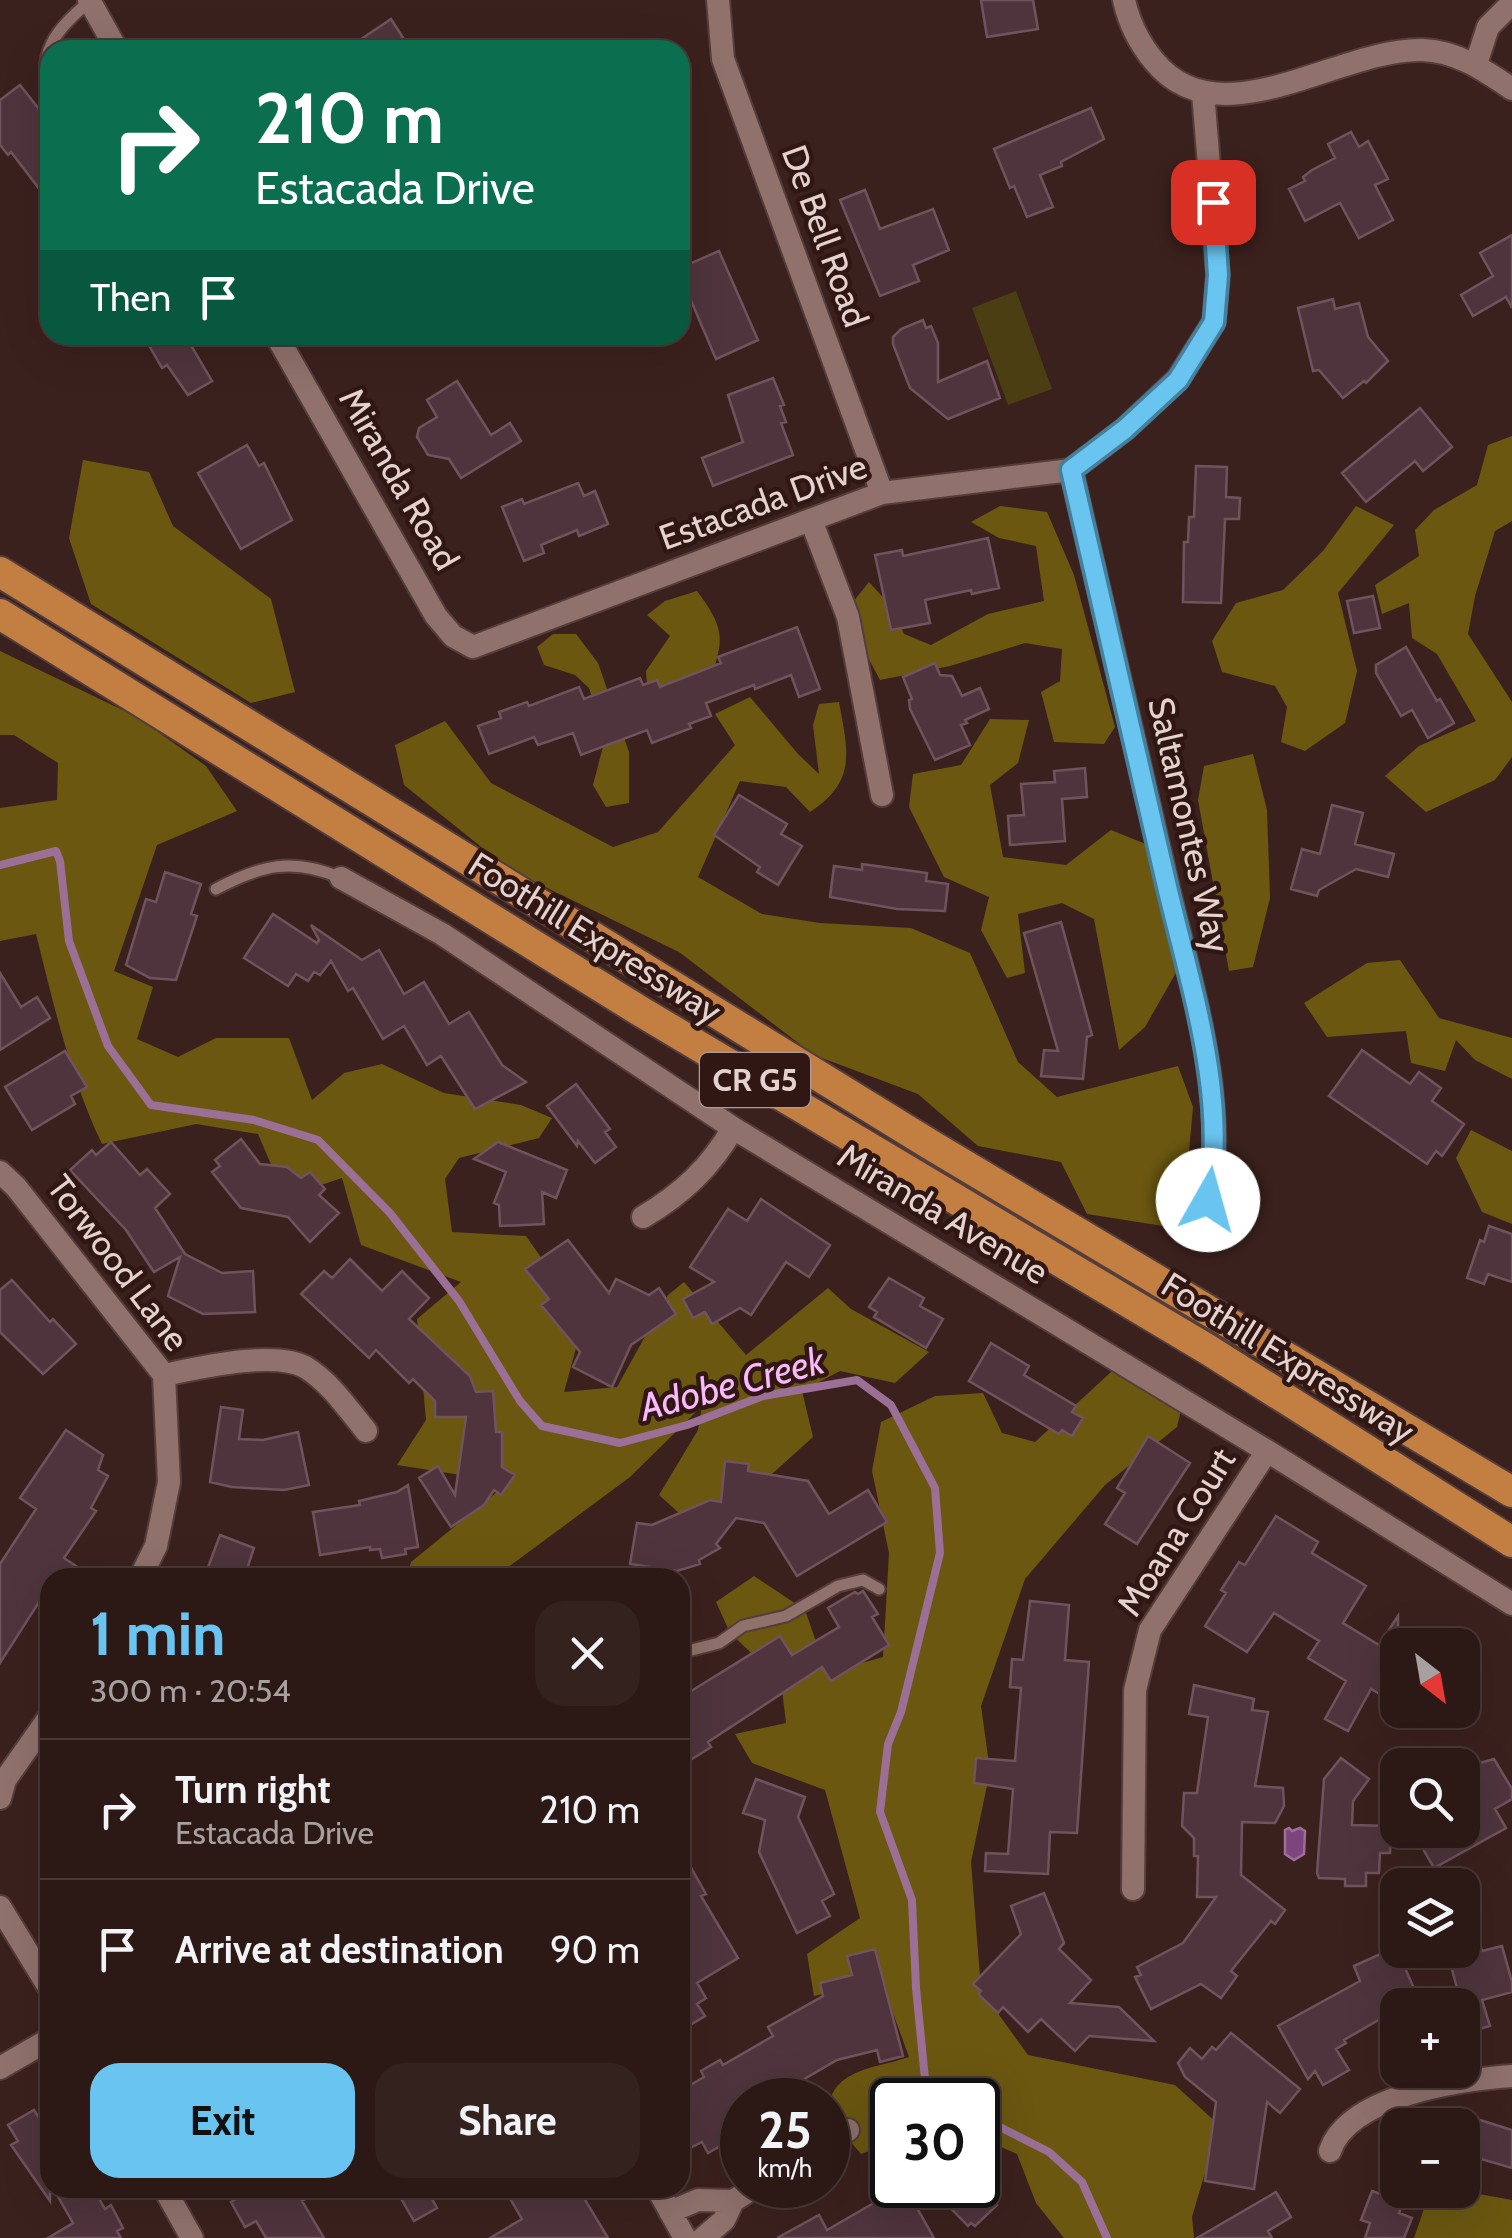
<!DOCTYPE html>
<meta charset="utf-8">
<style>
:root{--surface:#2c1916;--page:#34221f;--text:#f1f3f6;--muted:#a6a0a1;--line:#483835;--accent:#69c4f0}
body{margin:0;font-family:Cabin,sans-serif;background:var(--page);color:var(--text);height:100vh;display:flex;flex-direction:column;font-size:38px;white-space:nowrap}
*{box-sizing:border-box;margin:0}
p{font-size:32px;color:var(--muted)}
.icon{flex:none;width:55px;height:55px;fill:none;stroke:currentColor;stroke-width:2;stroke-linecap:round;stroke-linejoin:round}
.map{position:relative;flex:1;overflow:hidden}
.sheet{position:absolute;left:40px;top:1568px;width:650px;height:630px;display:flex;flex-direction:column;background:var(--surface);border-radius:30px;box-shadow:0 10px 40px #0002,0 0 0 2px var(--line)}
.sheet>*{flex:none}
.top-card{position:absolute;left:40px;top:40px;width:650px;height:305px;border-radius:30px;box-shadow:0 10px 40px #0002,0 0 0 2px var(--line);background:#0b6e4f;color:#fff;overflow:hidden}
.needle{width:65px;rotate:149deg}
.controls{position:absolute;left:1380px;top:1628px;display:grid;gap:20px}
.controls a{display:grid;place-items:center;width:100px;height:100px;border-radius:20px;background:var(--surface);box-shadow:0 10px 40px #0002,0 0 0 2px var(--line);font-size:50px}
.speed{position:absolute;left:720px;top:2078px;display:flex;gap:20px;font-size:50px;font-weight:700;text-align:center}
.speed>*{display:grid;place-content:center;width:130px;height:130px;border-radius:50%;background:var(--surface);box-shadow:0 10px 40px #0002,0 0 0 2px var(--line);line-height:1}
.speed small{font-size:25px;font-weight:400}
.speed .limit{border:5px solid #111;border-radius:15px;background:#fff;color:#111}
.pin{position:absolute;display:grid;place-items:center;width:85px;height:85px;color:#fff;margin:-42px;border-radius:20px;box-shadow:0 5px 15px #0006}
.me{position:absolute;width:110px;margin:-55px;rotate:7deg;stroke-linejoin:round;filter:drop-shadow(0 0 8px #0008)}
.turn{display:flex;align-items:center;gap:35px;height:210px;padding:0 50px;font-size:45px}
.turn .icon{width:130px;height:130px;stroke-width:2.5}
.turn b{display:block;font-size:70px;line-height:85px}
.then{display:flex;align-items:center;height:95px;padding:0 50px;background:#0003;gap:20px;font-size:38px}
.round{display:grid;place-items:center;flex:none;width:105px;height:105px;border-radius:30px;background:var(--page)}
.summary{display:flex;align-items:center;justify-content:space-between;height:170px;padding:0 50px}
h1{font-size:60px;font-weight:800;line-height:75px;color:var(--accent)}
.primary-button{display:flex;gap:20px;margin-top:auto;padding:20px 50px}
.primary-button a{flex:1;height:115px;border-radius:30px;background:var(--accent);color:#111;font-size:40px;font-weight:800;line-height:115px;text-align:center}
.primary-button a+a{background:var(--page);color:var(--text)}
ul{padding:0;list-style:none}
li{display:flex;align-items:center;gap:30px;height:140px;padding:0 50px;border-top:2px solid var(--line)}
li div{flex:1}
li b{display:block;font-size:38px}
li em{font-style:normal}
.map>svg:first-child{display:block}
.green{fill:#4c3e13}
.forest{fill:#6b5710}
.water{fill:#7c457e;stroke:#9b6f96;stroke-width:2.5}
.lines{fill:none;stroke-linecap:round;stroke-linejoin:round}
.stream{stroke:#9b6f96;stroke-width:8}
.building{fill:#4f343d;stroke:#70535d;stroke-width:2.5}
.lane-casing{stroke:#543d3b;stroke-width:15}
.street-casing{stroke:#543d3b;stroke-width:26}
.highway-casing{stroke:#543d3b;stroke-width:34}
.lane{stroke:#90716c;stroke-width:11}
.street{stroke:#90716c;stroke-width:22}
.highway{stroke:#c37e42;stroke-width:30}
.route-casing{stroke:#447f9c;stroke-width:25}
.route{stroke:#69c4f0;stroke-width:18}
.labels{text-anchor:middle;stroke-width:9;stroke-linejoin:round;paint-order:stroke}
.shield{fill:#301714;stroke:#ae9a97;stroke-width:2.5}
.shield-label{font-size:32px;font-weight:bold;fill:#e4d2cf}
.street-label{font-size:35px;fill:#e4d2cf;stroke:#301714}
.water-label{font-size:38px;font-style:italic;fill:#f9b9fa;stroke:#301714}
</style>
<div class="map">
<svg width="1512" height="2238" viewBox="0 0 1512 2238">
<rect width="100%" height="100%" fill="#3b211d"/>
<path class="green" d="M1016,291L1052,389L1008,405L972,308Z"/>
<path class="forest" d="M1512,436V521L1495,531L1475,596L1468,634L1512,702V757L1495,780L1426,812L1385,776L1419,746L1476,721L1437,654L1412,638L1409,603L1382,614L1375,585L1419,556L1415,530L1434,510L1477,485L1488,445Z
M83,460L149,472L173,526L271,599L295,692L251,703L91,604L69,538Z
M1000,506L1047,512L1074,575L1115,727L1104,744L1054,742L1041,692L1060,681L1062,649L1025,643L950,666L880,680L858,639L849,607L869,582L890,605L904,634L931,645L988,614L1044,601L1036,546L999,538L971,522Z
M1356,506L1394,525L1338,593L1357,671L1345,723L1305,751L1281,742L1287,707L1275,686L1222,672L1212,641L1236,603L1283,590L1323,551Z
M697,591C726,630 724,639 709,684L648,698L646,671L670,636L647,615L665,601Z
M553,634H576L598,663L629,752V803L606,807L593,785L605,739L589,688L575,675L544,665L537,647Z
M0,651L137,717L206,766L237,811L157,845L114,971L153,987L137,1039L178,1057L216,1038H289L312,1100L344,1073L382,1064L444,1093L521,1105L552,1118L539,1138L459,1158L445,1179L452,1232L526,1236L584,1319L564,1392L617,1387L668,1295L684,1282L746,1355L828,1288L851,1309L929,1352L895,1383L840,1371L802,1391L813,1437L773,1473L690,1523L659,1495L698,1430L702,1406L630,1477L495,1577H406L411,1562L497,1492L502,1452L461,1475L397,1465L426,1420L417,1319L461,1282L361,1245L342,1178L285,1197L258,1134L196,1124L102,1144C70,1077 54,1006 36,934L0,941V808L57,800L58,763L14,735H0Z
M750,697L798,754L819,774L813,725L819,704L839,702C848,752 857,781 810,812L786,787L740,781L698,877L762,914L820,923L911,928L970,953L1018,1062L1057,1097L1178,1066L1193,1107L1182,1229L1087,1214L1061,1162L978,1146L918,1094L814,1055L679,952L510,870L404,785L395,745L445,721L491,783L613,847L658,832L735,745L715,714Z
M990,719L1029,720L1018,763L990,785L1003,857L1066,865L1111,830L1148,845L1177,971L1145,1027L1119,1050L1094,919L1062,903L1018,914L1025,973L1007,978L981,930L989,897L944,877L909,807L913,774L961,765Z
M1253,754L1267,810L1270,898L1253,967L1229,971L1198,800L1204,766Z
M1400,960L1439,1018L1512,1038V1079L1475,1060L1456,1040L1445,1071L1411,1063L1406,1031L1327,1037L1304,1003L1367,963Z
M1471,1130L1512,1151V1224L1482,1212L1456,1158Z
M1123,1361L1183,1401L1177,1427L1105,1485L1025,1579L981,1706L990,1771L971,1862L981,1990L1028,2055L1175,2085L1219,2125L1192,2217L1194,2238H1064L1036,2203L1017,2154L978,2137V2100H892V2143L861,2154L828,2116C828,2068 875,2069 909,2057L881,1980L814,1996L807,1954L860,1918L825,1790L752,1763L735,1734L786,1723L781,1681L730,1633L716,1602L754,1576L805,1610L827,1673L883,1657L889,1553L872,1471L881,1422L935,1396L983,1393L1002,1433L1035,1442Z
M1479,2194L1512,2200V2238H1414L1428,2197Z"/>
<path class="water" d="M1289,1828L1292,1831L1300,1828L1305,1831L1304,1854L1294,1860L1285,1854V1830Z"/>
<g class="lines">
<path class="stream" d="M0,865L56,851L60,861L69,941L108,1046L151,1105L254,1120L318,1140L390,1213L459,1301L520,1401L542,1426L620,1443L687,1425L763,1396L857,1380L891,1405L935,1488L940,1553L901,1712L888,1744L880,1812L912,1900L916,1988L925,2079L946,2100
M978,2116L1049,2152L1082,2182L1107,2238"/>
</g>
<path class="building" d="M981,0H1033L1038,29L987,37Z
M391,19L411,50H345Z
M20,85L50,123V203L11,152L8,155L0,145V100Z
M1091,108L1104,139L1061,162L1062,166L1040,175L1053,207L1027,217L1014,186L1010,188L994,149Z
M1351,132L1359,147L1368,141L1388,179L1375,185L1393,220L1359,238L1340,203L1305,221L1289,189L1305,181L1303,177L1312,170L1335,158L1328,144Z
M865,190L880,229L933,209L949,250L913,265L919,281L880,296L840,200Z
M1512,235V308L1506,297L1473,316L1461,295L1493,276L1480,253Z
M719,251L758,340L716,359L689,296L680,300V268Z
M1333,299L1335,309L1359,303L1368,337L1388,361L1366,383L1364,381L1343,398L1319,370L1313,371L1298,308Z
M923,320L926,328L931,326L938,343V382L987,361L1000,398L948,419L910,388L893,344V337L901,329Z
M143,335H185L212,381L188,395L167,365L162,368Z
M773,378L784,405L780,406L786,422L781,423L793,455L713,486L702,458L743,442L728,395Z
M457,381L491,435L510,423L521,441L461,478L449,459L428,455L417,437L419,428L437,417L427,400Z
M1420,408L1452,447L1423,471L1415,461L1366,502L1342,473Z
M247,445L259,466L264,463L292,520L241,549L198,473Z
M1196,466L1227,467L1226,497L1240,498L1239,519H1225L1221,603L1183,602L1184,542H1188L1189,517H1194Z
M578,483L584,496L595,491L608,524L579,536L577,530L541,545L544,553L524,561L502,507L522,499L524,504Z
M988,538L999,588L972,594L971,590L925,600L930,623L891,630L875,555L902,550L903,556Z
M1373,596L1380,628L1354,633L1347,601Z
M797,627L820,689L799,697L791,675L755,689L754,685L706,703L711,716L689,724L691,728L652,743L647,730L581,755L573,733L538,745L534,737L489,754L478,726L501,718L499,712L527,702L529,706L579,687L584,699L640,678L643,685L657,680L660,687L721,663L718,657Z
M1406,647L1437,701L1440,699L1454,723L1428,738L1412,710L1401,716L1376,673V665Z
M935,663L940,675L952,676L962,696L980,688L989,709L965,720L967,723L961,725L970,745L935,760L910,709L909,700L912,699L903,677Z
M1085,768L1087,797L1062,799L1065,841L1010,845L1008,816L1024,815L1021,784L1055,782L1054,771Z
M739,795L787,824L781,834L802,846L778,885L757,872L760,867L714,835Z
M1332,805L1363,813L1355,844L1394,854L1388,877L1356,869L1319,890L1317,896L1291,889L1302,849L1320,854Z
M862,864L927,873L926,881L948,884L945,911L897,909L830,897L834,866L862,870Z
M165,872L201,884L191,914L197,916L176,980L150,978L126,965L146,899L156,902Z
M273,914L317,943L319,940L311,925L362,960L379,950L404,994L424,982L449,1024L469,1012L502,1065L526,1082L475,1109L441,1056L427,1065L404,1026L383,1039L353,988L348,991L331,961L320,975L314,972L308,981L296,974L288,986L244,958Z
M1061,922L1092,1035L1087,1037L1083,1079L1041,1076L1044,1050L1058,1051L1024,933Z
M0,973L21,1007L37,997L50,1018L0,1050Z
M1362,1050L1410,1084L1419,1072L1441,1088L1432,1101L1464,1124L1442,1156L1436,1151L1427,1164L1329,1096Z
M65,1051L87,1087L71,1096L75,1104L32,1130L5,1087Z
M576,1084L610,1129L605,1132L616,1147L595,1163L578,1141L577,1146L547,1106Z
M241,1139L260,1164L287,1167L301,1178L310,1172L325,1189L319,1195L339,1213L310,1242L288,1217L241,1208L212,1172L220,1166L215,1160Z
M111,1142L140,1175L147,1169L170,1194L155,1208L185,1254L222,1273L253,1271L255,1312L203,1314L168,1296L180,1257L154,1272L126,1230L70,1170L92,1150L96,1155Z
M498,1142L567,1170L556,1198L542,1192L544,1224L500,1226L499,1205L494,1203L506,1172L474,1159Z
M761,1199L830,1245L809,1277L786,1262L751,1315L740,1308L712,1324L705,1312L693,1318L683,1299L714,1282L690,1267L728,1209L747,1221Z
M1489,1226L1512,1234V1282L1488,1274L1484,1284L1467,1278L1480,1240L1484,1242Z
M568,1240L609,1293L616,1279L649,1295L659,1288L676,1314L631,1345L612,1387L573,1367L580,1352L541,1305L549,1299L525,1269Z
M350,1259L382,1291L402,1271L429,1298L409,1319L470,1376L476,1392L493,1391L496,1432H502V1467L515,1475L501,1495L494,1490L484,1505L451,1527L419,1478L438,1466L455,1495L466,1417H435V1401L413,1379L409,1383L376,1350L369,1358L301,1294L324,1271L332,1278Z
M889,1278L924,1298L920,1306L943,1319L926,1348L874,1317L877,1312L869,1307Z
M12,1280L50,1322L53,1319L76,1344L43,1374L0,1332V1290Z
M991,1343L1029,1366L1024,1375L1076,1406L1072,1412L1083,1418L1072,1436L1062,1430L1059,1434L969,1381Z
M221,1407L243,1410L239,1439L263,1440L298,1432L309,1485L284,1490L232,1487L210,1482Z
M66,1430L103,1455L98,1470L108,1476L91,1508L96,1511L64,1558L94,1578H50V1585L0,1663V1564L36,1509L20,1498Z
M1148,1436L1190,1463L1137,1544L1105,1524L1125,1493L1117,1488Z
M725,1461L749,1464L748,1471L808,1481L829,1514L868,1490L887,1522L797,1576L764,1523L736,1518L716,1544L720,1548L699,1560L700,1564L677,1571L630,1564L637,1523L652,1525L710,1500L721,1502Z
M408,1485L418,1547L405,1549L406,1554L382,1558L380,1549L370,1550V1547L320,1555L313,1512L360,1505L359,1501L397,1492Z
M1276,1516L1318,1542L1312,1553L1366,1586L1343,1623L1379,1645L1398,1616V1674L1383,1696L1371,1689L1348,1731L1325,1719L1346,1681L1308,1658L1319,1641L1274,1613L1247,1652L1205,1626L1226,1593L1221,1590L1239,1562L1245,1565Z
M220,1535L254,1548L244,1578H204Z
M863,1591L878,1614L872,1617L889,1645L831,1681L822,1667L708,1742L711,1747L692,1759L680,1739V1698L780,1636L792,1655L839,1627L828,1608L855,1592L858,1594Z
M1030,1601L1069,1605L1065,1660L1089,1662L1077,1833L1050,1832L1048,1874L985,1871L986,1853L1008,1854L1013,1789L974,1783L976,1758L1015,1761L1021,1688L1010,1687L1012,1659L1023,1660Z
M1194,1685L1254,1699L1252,1710L1268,1712L1255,1786L1283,1788L1284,1806L1275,1823L1242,1822L1241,1875L1285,1910L1275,1924L1271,1921L1231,1971L1237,1976L1221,1998L1201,1984L1151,2009L1135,1977L1141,1975L1137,1967L1183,1943L1216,1897H1197L1198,1856H1194V1838L1182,1826L1184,1793H1197L1208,1717L1189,1714Z
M1341,1758L1369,1779L1353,1801L1352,1825L1391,1826L1390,1853H1380L1379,1873H1366V1886H1345V1879L1319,1878L1317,1873L1324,1779Z
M1494,1759L1512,1789V1799L1495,1809L1506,1828L1434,1868L1412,1830H1462V1768Z
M756,1779L805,1797L798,1817L834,1894L822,1901L830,1916L797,1933L759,1852L765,1820L743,1813Z
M680,1848L706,1894L701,1896L738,1958L697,1983L706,1998L697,2004L705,2016L680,2031Z
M1044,1893L1064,1943L1059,1949L1091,1980L1070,2003L1119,2007L1154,2041L1089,2036L1075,2051L1041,2019L1028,2032L1003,2007L998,2013L978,1994L981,1991L973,1984L1021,1934L1011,1906Z
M1479,1942L1482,1951L1502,1946L1512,1982V1992L1482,2000L1490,2026L1462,2034V2005H1398V2055L1382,2018L1344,2040L1346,2043L1336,2049L1349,2070L1323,2085L1315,2071L1308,2079L1278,2026L1360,1981L1354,1966L1398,1946L1410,1966L1405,1968L1421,2004L1457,1988L1448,1955Z
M875,1949L903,2056L880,2062L877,2050L837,2060L789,2088L796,2100H742V2168L729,2141L708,2153L702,2142L688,2149L680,2134V2091L704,2077L701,2071L720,2060L723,2065L773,2036L768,2027L823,1996L820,1983L852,1975L847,1956Z
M1231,2033L1300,2089L1280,2113L1267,2102L1254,2189L1205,2181L1216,2102L1185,2077L1178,2063L1190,2048L1202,2059L1212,2047L1216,2050Z
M34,2110L50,2135V2201L11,2145L18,2141L8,2125Z
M1480,2120L1512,2130V2168L1467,2155Z
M898,2185H904L934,2238H777L819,2215L827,2230L879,2200L878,2196Z
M928,2185H978L997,2205L975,2226L971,2223L968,2226Z
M53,2188H93L105,2209L111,2205L123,2228L117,2231L121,2238H48L73,2223Z
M255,2188H324L302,2201L324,2238H266L256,2221L245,2227L231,2202Z
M395,2188H426L437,2208L414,2221Z
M504,2188H578L608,2238H490L522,2219Z
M1372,2191L1403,2202L1399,2213L1412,2218L1404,2238H1365L1370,2223L1361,2220Z
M1276,2192L1291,2217L1268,2231L1272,2238H1197Z"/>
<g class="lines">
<defs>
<path id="lane" d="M50,101C36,53 54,31 90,1
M216,889C261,865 293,857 341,878
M680,1653L719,1643L743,1626L786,1616L838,1586L863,1580L879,1589"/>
<path id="street" d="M89,0L117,50
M718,0L723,59L882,493
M1124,0C1129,23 1139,43 1154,61C1220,142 1338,48 1422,50C1457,51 1484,70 1512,89
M1476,64L1488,27L1512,3
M276,335L436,616L453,636L473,647L882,493L1071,470L1125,429L1178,379L1214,322L1218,275L1203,93
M1071,470C1102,603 1133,737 1164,870C1187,973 1229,1095 1209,1200
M811,520L848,617L882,795
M341,878L442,934L733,1128L1267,1451L1512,1604
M0,1172L16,1187L164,1375L169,1482L156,1546L140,1578
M643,1217C682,1194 711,1167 733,1128
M164,1375C198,1368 274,1350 305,1367C330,1382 348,1409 366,1431
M0,1798L5,1780L50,1716
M1133,1889L1135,1690L1150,1630L1267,1451
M0,1907L50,1989
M0,2068L50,2039
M828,2143L848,2130
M1330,2151C1349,2095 1460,2080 1512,2076
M164,2188L192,2238
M657,2188L685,2238
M670,2212L698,2200L733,2201
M703,2238L724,2220L733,2201L758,2185"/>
<path id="highway" d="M0,572L931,1145L1512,1492
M0,614L640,1011L1207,1349L1512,1542"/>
</defs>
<use href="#lane" class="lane-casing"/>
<use href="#street" class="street-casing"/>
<use href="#highway" class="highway-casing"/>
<use href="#lane" class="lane"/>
<use href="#street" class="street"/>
<use href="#highway" class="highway"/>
</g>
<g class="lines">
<defs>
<path id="route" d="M1208,1200C1229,1096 1188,979 1165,878C1134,742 1102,606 1071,470L1125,429L1178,380L1214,322L1218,275L1213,202"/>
</defs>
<use href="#route" class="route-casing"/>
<use href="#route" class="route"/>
</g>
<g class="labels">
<rect class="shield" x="700" y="1053" width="110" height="54" rx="8"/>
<g class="shield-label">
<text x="755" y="1091">CR G5</text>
</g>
<g class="street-label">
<text transform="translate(825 236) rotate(70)" y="12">De Bell Road</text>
<text transform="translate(399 479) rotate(60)" y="12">Miranda Road</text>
<text transform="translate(763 502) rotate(-20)" y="12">Estacada Drive</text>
<text transform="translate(1189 825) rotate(77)" y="12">Saltamontes Way</text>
<text transform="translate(595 938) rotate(32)" y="12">Foothill Expressway</text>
<text transform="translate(943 1214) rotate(31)" y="12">Miranda Avenue</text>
<text transform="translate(118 1263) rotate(53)" y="12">Torwood Lane</text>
<text transform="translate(1288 1358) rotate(32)" y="12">Foothill Expressway</text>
<text transform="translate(1176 1532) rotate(-58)" y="12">Moana Court</text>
</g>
<g class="water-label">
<text transform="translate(732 1384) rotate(-15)" y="13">Adobe Creek</text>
</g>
</g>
</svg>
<div class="controls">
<a><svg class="needle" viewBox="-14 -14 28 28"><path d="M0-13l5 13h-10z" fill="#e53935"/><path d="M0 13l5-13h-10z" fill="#a6a0a1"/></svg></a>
<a><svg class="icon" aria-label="search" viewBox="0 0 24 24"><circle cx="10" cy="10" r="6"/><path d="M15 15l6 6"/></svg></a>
<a><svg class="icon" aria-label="layers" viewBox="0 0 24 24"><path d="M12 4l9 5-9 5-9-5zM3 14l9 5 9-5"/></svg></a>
<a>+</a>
<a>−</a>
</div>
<div class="speed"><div>25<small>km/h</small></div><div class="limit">30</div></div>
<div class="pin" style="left:1213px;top:202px;background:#d93025"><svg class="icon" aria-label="arrive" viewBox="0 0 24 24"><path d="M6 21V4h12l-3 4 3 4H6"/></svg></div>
<svg class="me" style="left:1208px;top:1200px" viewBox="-20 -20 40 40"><circle r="19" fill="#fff"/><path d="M0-13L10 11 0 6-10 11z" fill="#69c4f0"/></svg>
<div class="top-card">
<div class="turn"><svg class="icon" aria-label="right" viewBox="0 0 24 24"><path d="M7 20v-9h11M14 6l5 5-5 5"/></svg><div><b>210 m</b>Estacada Drive</div></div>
<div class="then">Then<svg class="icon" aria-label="arrive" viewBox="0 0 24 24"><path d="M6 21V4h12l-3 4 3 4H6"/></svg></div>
</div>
<section class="sheet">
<div class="summary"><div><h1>1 min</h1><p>300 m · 20:54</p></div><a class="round"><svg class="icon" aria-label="close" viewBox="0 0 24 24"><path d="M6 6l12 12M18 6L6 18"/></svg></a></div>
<ul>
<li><svg class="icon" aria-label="right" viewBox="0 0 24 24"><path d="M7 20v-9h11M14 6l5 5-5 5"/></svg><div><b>Turn right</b><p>Estacada Drive</p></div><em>210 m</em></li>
<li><svg class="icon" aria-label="arrive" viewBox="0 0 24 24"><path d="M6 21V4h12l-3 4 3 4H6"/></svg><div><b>Arrive at destination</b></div><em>90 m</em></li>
</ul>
<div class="primary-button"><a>Exit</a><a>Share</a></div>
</section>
</div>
